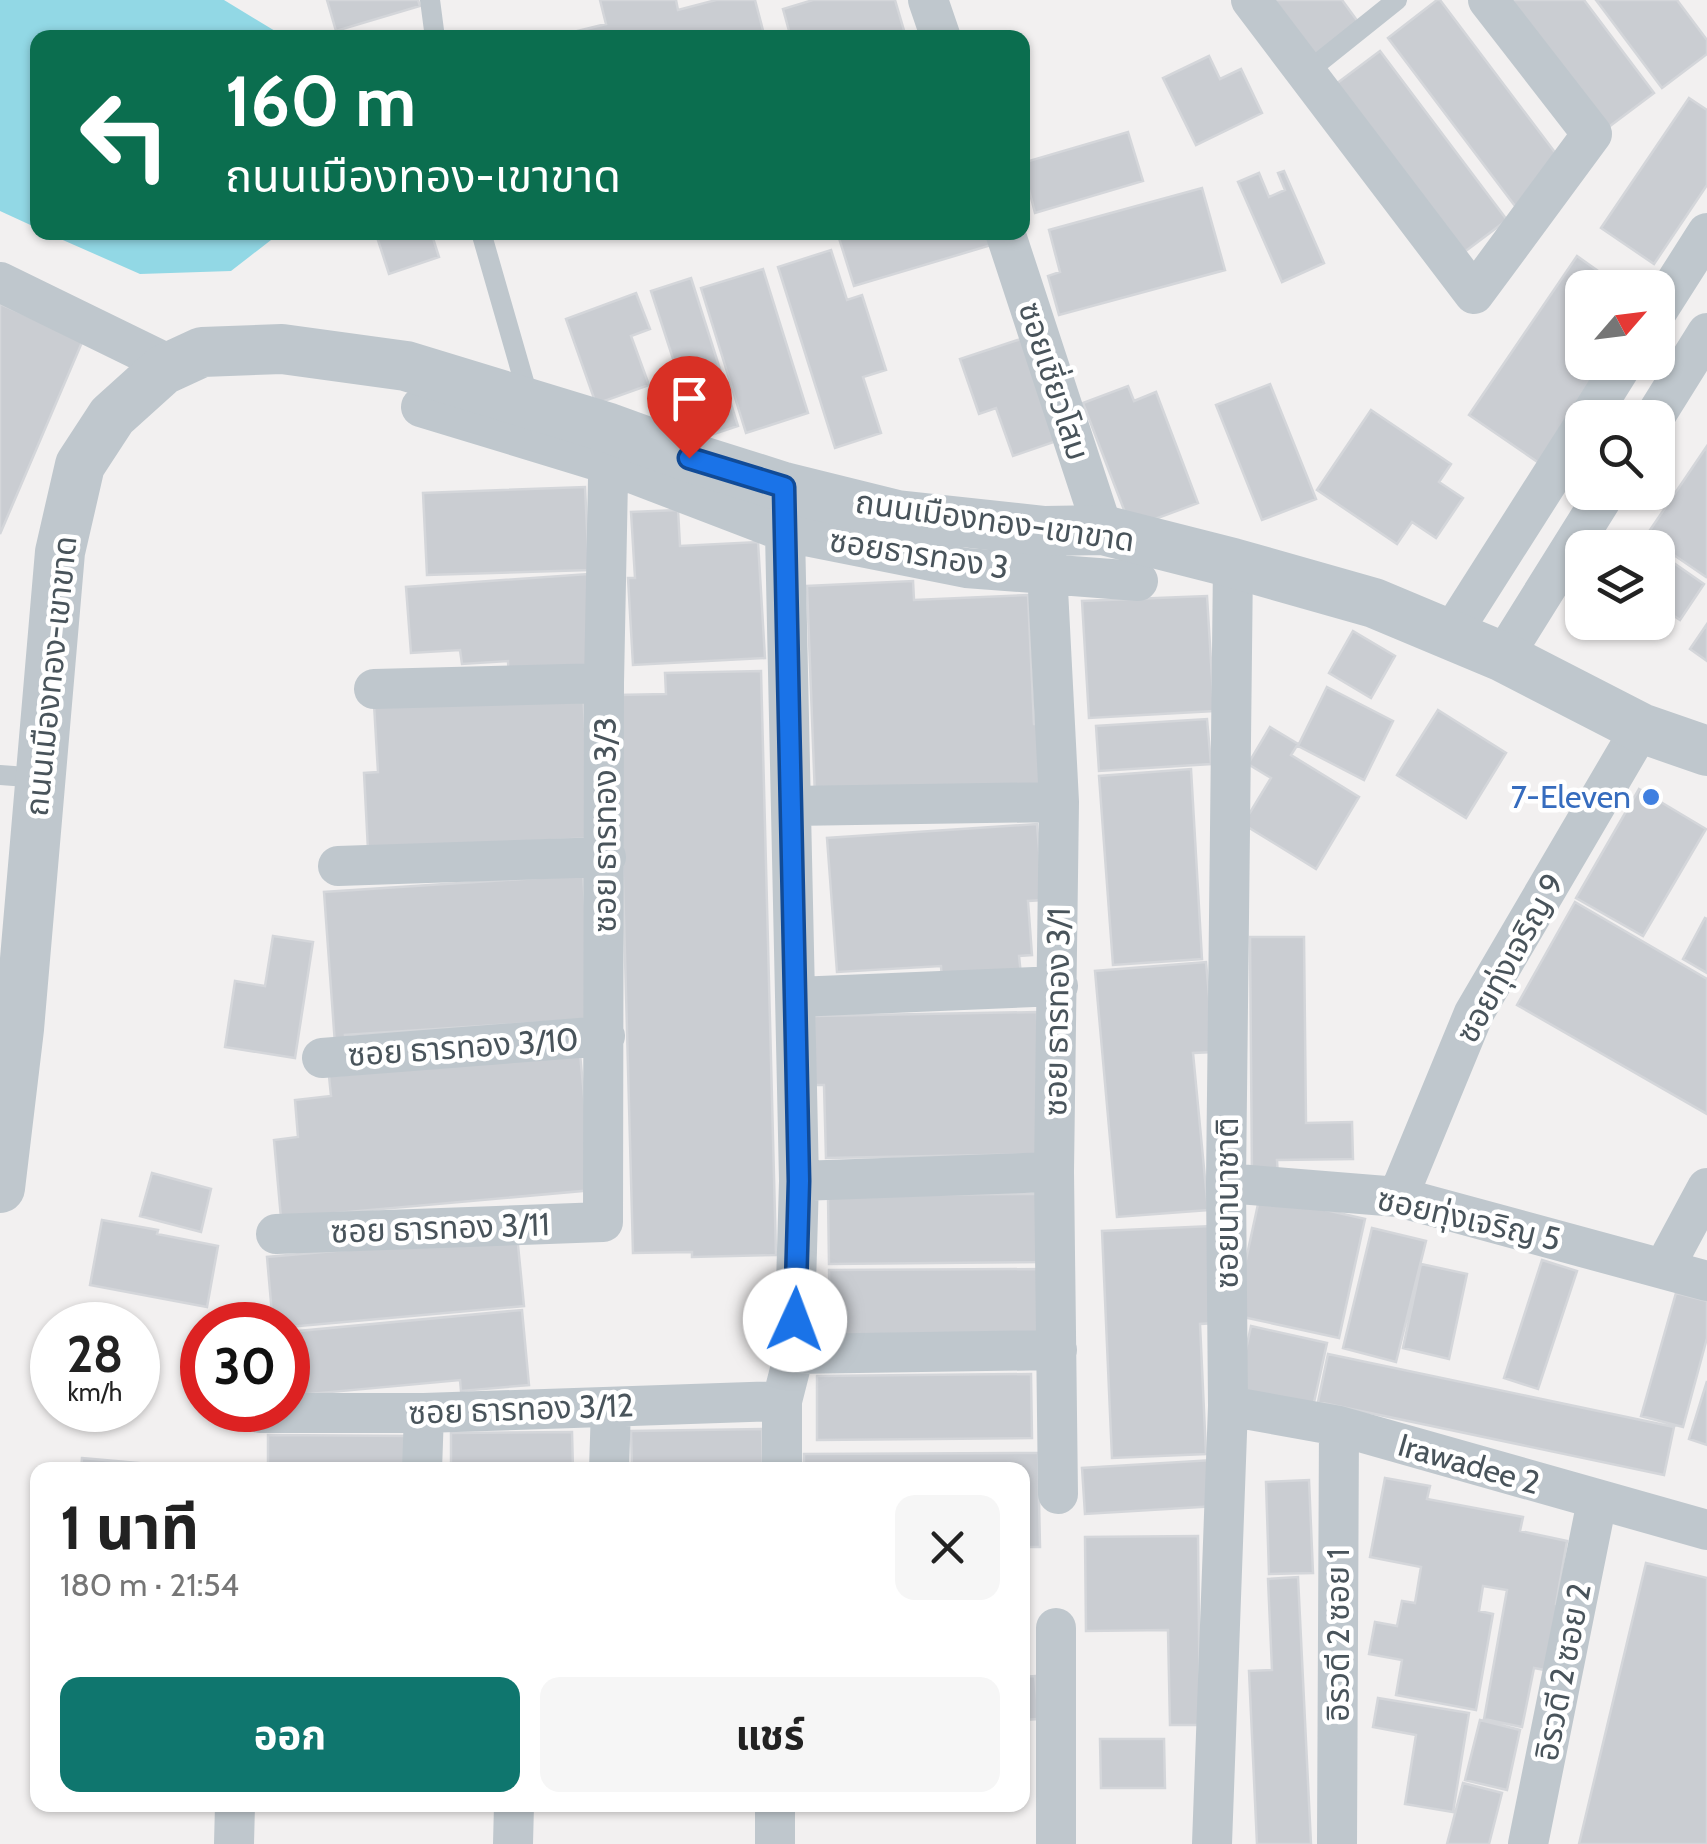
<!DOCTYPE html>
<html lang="th">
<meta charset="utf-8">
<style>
:root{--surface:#fff;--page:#f6f6f6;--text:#222;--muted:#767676;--accent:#0f766e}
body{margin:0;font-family:Cabin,"Noto Sans Thai",sans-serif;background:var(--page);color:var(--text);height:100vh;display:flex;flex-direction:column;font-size:38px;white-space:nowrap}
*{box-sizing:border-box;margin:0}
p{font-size:32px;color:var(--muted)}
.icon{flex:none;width:55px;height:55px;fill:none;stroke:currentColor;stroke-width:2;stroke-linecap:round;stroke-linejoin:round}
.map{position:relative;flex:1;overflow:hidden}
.sheet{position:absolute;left:30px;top:1462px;width:1000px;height:350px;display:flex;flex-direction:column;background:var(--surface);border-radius:20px;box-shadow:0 2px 8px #0004}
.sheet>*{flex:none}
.guide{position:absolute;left:30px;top:30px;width:1000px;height:210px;border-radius:20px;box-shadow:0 2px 8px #0004;background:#0b6e4f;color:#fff;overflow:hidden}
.needle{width:65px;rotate:62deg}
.fabs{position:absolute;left:1565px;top:270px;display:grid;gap:20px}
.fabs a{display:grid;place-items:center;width:110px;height:110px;border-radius:20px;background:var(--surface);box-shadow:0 2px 8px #0004;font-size:50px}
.speed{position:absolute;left:30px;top:1302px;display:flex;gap:20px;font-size:50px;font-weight:700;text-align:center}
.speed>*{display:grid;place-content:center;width:130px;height:130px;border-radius:50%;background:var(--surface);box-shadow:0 2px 8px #0004;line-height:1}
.speed small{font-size:25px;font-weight:400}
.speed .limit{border:15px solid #d22;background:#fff;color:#111}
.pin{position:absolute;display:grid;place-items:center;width:85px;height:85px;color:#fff;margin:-102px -42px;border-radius:50% 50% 50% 0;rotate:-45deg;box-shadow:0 0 10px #0007}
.pin .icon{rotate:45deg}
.me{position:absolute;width:110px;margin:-55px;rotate:2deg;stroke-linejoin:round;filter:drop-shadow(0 0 8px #0008)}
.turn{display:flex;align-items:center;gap:35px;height:210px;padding:0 30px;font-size:45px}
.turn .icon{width:130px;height:130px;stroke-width:2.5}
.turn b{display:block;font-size:70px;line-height:85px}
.round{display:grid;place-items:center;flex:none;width:105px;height:105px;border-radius:20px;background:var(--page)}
.overview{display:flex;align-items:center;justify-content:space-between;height:170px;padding:0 30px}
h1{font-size:60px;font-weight:700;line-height:75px}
.primary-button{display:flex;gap:20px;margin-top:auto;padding:20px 30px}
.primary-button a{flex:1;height:115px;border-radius:20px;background:var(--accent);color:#fff;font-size:40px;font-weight:700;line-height:115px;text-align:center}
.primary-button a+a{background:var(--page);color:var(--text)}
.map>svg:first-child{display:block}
.water{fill:#92d8e5}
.building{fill:#cacdd2;stroke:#d4d6da;stroke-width:2.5}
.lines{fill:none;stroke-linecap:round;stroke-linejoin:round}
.service{stroke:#bfc7cd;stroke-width:20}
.minor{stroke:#bfc7cd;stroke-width:40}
.tertiary{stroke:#bfc7cd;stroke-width:50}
.route-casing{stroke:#114b97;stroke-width:25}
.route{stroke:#1a73e8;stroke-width:18}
.shop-dot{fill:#3f7fe0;stroke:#fff;stroke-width:4}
.labels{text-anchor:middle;stroke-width:9;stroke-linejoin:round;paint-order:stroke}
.street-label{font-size:32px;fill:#49545b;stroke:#fff}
.shop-label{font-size:32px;fill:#366cbe;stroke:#fff;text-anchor:end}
</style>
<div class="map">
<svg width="1707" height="1844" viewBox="0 0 1707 1844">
<rect width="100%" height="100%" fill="#f2f0f0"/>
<path class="water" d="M0,0H224L285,37L38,38L37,228L0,211Z
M47,233H280L231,271L140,274Z"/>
<path class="building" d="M327,0H418L420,6L336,31Z
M600,0H676L678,10L716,0H755L765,38H549L606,24Z
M813,0H895L905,34L891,38H791L783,9Z
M1261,0H1342L1361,26L1310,65Z
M1437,0H1440L1566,167L1515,206L1388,38Z
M1503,0H1584L1654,93L1602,132Z
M1596,0H1677L1707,40V54L1662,88Z
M1380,51L1507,220L1455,259L1328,90Z
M1209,56L1220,79L1241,69L1262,113L1196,145L1163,78Z
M1689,98L1707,110V185L1654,264L1601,228Z
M1128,132L1143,181L1035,213L1022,163Z
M1284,171L1324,263L1282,282L1238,182L1259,173L1269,197L1285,190L1278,173Z
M1202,188L1225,270L1059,315L1048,276L1060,272L1049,230Z
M392,232H431L439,257L389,274L377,237Z
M845,232H995L998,243L854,286L838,235Z
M831,250L847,300L862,295L886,370L863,377L881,433L835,448L778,267Z
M1577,256L1622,288H1582V362H1610L1542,465L1469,415Z
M763,269L808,413L746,433L701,288Z
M691,278L738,426L699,439L651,291Z
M636,293L650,329L631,336L649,385L596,404L566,319Z
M0,304L83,340L0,534Z
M1036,334L1071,436L1013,456L996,408L979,414L960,359Z
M1270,384L1316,499L1262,520L1216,405Z
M1128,386L1134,401L1156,392L1198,503L1131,528L1083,403Z
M1371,410L1451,464L1439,482L1463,498L1436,538L1412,522L1397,544L1317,490Z
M1707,446V575L1706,577L1646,536Z
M585,487L589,570L427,575L423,493Z
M678,510L680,546L758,542L765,658L633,665L628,578H635L631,512Z
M1631,534L1651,548H1622Z
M1658,552L1704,584L1680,620L1658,605Z
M588,574L596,676L509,682L508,661L462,664L460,650L411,653L406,587Z
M913,581L914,600L1028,595L1034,724H1040L1043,786L815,797L807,586Z
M1207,596L1214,711L1089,718L1082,601Z
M1707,624V661L1690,649Z
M1353,631L1395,656L1371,698L1329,673Z
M761,671L776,1255L692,1257V1252L633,1253L618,695L666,694L665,673Z
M1327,687L1393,721L1364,780L1298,746Z
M583,693L592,838L368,850L364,773L378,772L374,704Z
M1438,710L1506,753L1466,818L1397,775Z
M1207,719L1211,764L1099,771L1096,726Z
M1270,727L1298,744L1291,755L1359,797L1316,869L1243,824L1271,778L1248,764Z
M1191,769L1202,959L1113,965L1099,776Z
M1639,789L1706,829L1643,936L1576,898Z
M1037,824L1043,900L1028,901L1032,955L1019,956L1021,975L942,981L941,966L837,972L827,838Z
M583,875L593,1019L345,1035L346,1044H335L324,892Z
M1575,902L1707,979V1114L1517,1005Z
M1705,918L1707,919V973L1683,959Z
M273,936L313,942L295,1058L225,1047L235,981L265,986Z
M1250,937H1304L1306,1123L1352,1122L1353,1159L1277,1160L1278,1178H1252Z
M1206,962L1214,1052L1193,1053L1208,1210L1117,1217L1095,971Z
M1037,1012L1040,1154L826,1158L824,1085H815L814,1016Z
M580,1054L593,1190L281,1218L274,1140L298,1137L295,1100L331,1096L329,1076Z
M152,1173L211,1189L201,1232L140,1216Z
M1040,1194L1041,1262L829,1264L828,1195Z
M1260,1195L1365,1219L1339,1338L1234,1315Z
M102,1220L158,1230L157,1234L218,1246L207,1307L90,1285Z
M1212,1226L1216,1323L1200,1324L1206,1454L1112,1458L1102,1231Z
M1372,1228L1426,1241L1396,1362L1343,1348Z
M517,1235L524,1306L288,1327L273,1325L267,1257Z
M1542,1260L1577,1271L1538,1389L1504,1378Z
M1421,1264L1467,1274L1449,1359L1403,1348Z
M1044,1269L1045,1332L830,1335L829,1270Z
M1676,1293L1707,1301V1338L1683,1427L1641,1416Z
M522,1310L529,1385L461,1391L460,1380L288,1396V1332Z
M1251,1326L1327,1343L1313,1407L1237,1391Z
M1328,1354L1674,1427L1664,1475L1318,1402Z
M1031,1374L1032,1438L817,1440V1376Z
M1707,1381V1445L1689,1439Z
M762,1429L763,1470H632L631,1431Z
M572,1432L573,1470H451V1433Z
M268,1435L409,1436V1470H268Z
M1038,1453L1040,1547H1022V1470H804V1454Z
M82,1458L193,1468V1470H81Z
M1213,1460L1216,1506L1085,1514L1082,1468Z
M1385,1478L1430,1486L1427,1499L1523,1517L1520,1531L1567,1541L1556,1604L1568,1607L1556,1672L1534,1668L1522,1727L1484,1719L1507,1590L1483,1586L1479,1611L1493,1614L1476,1710L1396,1695L1402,1660L1369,1654L1375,1622L1397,1626L1402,1601L1415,1603L1421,1567L1370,1557Z
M1309,1480L1313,1573L1269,1574L1266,1482Z
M1198,1536L1200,1725H1170L1168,1630L1086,1631L1085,1537Z
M1646,1563L1707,1578V1844H1579Z
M1298,1577L1311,1844H1257L1249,1671L1272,1670L1268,1579Z
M1035,1676L1039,1719L1022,1720V1677Z
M1378,1698L1469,1713L1453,1812L1405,1804L1416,1735L1373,1727Z
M1480,1720L1520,1730L1507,1790L1465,1780Z
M1100,1739H1164L1165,1788H1101Z
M1463,1783L1502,1793L1489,1844H1447Z"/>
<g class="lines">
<path class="service" d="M430,0L435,38
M1307,72L1397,0
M481,232L529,399
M0,775L40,778"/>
<path class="minor" d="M928,0L941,38
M1251,0L1474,294L1592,134L1488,0
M1005,232L1103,530
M0,282L172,366
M1658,310L1707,233
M421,407L608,464L785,532L966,568L1138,581
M1589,418L1624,362
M1654,418L1707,333
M1045,531L1059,802L1054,1172L1058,1494
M1451,634L1582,428
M1503,657L1606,492
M374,689L604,683
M791,806L1059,802
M338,866L606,857
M796,997L1058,986
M322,1058L605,1036
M799,1181L1054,1172
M1226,1183L1398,1197L1707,1281
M1398,1197L1474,1013L1641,728
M276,1234L603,1222L604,683L609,428
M1664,1268L1707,1188
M794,1354L1057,1350
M1228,1406L1339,1426L1707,1530
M260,1413H424L782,1401
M422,1470L424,1413
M609,1470L611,1407
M782,1470V1401L794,1354L799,1181L784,487
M775,1805V1844
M234,1844L235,1805
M513,1844L514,1805
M1056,1844V1628
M1212,1844L1228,1406L1226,1183L1233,563
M1337,1844L1339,1426
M1528,1844L1597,1501"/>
<path class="tertiary" d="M0,1188L19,1029L60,552L80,465L112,416L163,370L202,352L282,349L406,366L609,428L689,457L784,487L897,515L1045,531L1103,530L1233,563L1374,603L1503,657L1641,728L1707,751"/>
</g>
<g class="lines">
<defs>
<path id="route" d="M689,458L784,487L799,1181L795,1320"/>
</defs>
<use href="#route" class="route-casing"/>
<use href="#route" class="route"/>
</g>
<circle class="shop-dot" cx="1651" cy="797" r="10"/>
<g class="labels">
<g class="street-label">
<text transform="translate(1054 381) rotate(72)" y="11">ซอยเชี่ยวโสม</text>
<text transform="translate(995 521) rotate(8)" y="11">ถนนเมืองทอง-เขาขาด</text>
<text transform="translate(919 554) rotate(9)" y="11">ซอยธารทอง 3</text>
<text transform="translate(51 676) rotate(-84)" y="11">ถนนเมืองทอง-เขาขาด</text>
<text transform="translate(605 825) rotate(-90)" y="11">ซอย ธารทอง 3/3</text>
<text transform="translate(1510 958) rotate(-61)" y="11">ซอยทุ่งเจริญ 9</text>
<text transform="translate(1057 1012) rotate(-89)" y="11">ซอย ธารทอง 3/1</text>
<text transform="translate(463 1047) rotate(-4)" y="11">ซอย ธารทอง 3/10</text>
<text transform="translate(1227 1203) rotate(-90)" y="11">ซอยนานาชาติ</text>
<text transform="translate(1469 1219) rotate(13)" y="11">ซอยทุ่งเจริญ 5</text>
<text transform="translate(440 1228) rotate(-2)" y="11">ซอย ธารทอง 3/11</text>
<text transform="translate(521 1409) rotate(-2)" y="11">ซอย ธารทอง 3/12</text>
<text transform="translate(1469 1464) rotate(16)" y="11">Irawadee 2</text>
<text transform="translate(1338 1635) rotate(-90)" y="11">อิรวดี 2 ซอย 1</text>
<text transform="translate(1563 1672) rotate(-79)" y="11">อิรวดี 2 ซอย 2</text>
</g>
<g class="shop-label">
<text x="1631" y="808">7-Eleven</text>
</g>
</g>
</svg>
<div class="fabs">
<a><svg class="needle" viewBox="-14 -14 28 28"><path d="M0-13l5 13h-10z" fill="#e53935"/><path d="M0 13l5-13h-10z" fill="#767676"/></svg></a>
<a><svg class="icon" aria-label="search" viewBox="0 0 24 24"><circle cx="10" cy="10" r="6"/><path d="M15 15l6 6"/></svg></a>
<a><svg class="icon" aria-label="layers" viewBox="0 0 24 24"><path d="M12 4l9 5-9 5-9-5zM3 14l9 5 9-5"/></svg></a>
</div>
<div class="speed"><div>28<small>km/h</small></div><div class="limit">30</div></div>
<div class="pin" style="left:689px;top:458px;background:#d93025"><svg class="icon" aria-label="arrive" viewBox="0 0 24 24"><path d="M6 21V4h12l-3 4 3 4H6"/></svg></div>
<svg class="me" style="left:795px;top:1320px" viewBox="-20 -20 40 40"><circle r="19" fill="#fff"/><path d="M0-13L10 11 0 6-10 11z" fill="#1a73e8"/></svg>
<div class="guide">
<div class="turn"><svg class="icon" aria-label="left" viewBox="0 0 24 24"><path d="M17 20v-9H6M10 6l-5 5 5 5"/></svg><div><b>160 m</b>ถนนเมืองทอง-เขาขาด</div></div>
</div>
<section class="sheet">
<div class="overview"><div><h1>1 นาที</h1><p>180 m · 21:54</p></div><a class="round"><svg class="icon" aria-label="close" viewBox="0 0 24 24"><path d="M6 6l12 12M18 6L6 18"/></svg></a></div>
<div class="primary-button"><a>ออก</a><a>แชร์</a></div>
</section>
</div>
